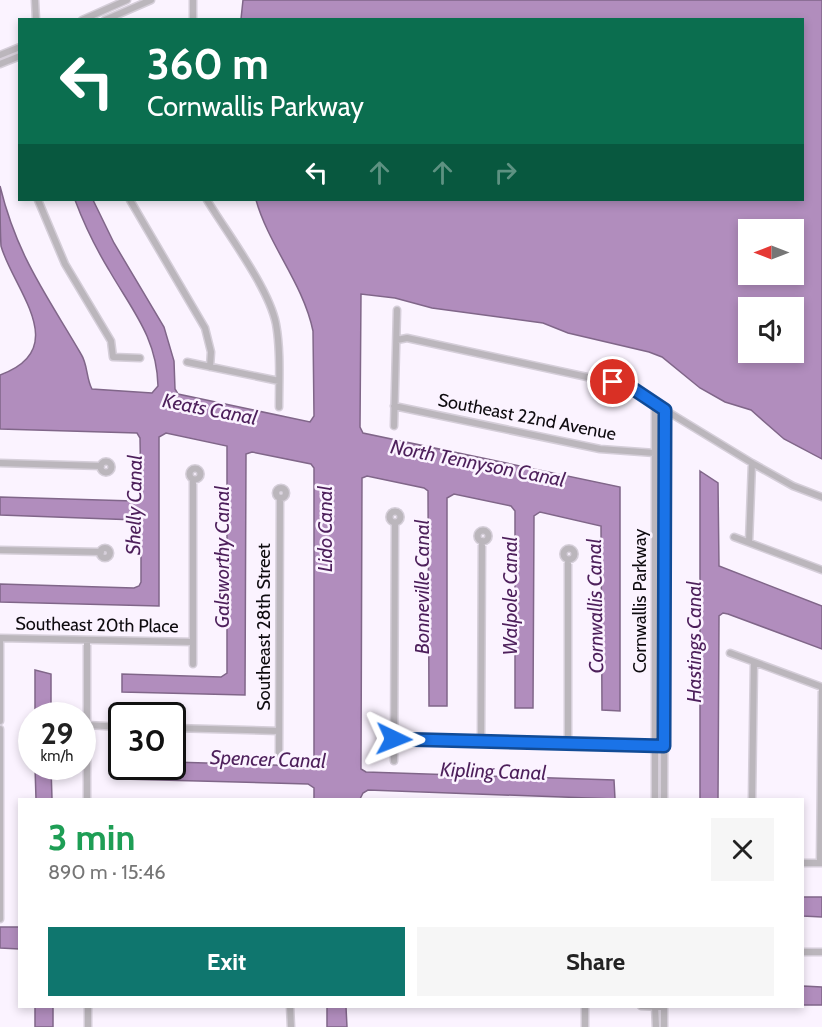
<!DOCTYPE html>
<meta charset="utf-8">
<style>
:root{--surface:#fff;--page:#f6f6f6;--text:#222;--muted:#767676;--accent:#0f766e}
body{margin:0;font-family:Cabin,sans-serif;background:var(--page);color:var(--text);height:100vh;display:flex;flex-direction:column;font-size:22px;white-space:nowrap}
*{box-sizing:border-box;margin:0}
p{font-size:20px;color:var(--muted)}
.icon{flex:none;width:33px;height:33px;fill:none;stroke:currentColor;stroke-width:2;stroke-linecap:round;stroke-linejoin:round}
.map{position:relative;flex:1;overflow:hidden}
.details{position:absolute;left:18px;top:798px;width:786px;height:210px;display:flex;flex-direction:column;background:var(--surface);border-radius:0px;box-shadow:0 3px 9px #0003}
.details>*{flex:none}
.guide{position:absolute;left:18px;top:18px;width:786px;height:183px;border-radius:0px;box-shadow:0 3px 9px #0003;background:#0b6e4f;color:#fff;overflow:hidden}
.needle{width:39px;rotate:270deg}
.buttons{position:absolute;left:738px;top:219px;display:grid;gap:12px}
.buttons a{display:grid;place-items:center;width:66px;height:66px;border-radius:0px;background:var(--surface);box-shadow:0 3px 9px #0003;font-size:30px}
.speed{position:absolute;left:18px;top:702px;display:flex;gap:12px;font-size:30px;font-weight:700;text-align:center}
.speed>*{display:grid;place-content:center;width:78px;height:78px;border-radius:50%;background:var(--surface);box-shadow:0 3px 9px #0003;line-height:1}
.speed small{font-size:15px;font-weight:400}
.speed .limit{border:3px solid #111;border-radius:9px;background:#fff;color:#111}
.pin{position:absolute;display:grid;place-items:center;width:51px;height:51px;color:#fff;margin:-26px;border:3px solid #fff;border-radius:50%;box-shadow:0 2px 6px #0007}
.me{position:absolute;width:66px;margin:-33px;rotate:92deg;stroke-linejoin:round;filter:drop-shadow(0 0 4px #0008)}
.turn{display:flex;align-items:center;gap:21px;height:126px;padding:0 30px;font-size:27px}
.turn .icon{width:78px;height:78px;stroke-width:2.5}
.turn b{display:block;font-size:42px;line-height:51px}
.lanes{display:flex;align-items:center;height:57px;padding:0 30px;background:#0003;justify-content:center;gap:30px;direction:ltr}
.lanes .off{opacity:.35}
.round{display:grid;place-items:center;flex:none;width:63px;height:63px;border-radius:0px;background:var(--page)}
.headline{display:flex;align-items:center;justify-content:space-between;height:102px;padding:0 30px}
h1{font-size:36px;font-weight:700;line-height:45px;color:#1e9e55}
.cta{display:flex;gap:12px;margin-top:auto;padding:12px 30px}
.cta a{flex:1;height:69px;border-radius:0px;background:var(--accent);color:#fff;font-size:24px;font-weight:700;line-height:69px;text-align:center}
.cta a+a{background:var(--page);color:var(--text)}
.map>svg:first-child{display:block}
.water{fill:#b18dbd;stroke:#806689;stroke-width:1.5;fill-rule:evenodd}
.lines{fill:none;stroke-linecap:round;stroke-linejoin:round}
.minor-casing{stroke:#d5ced9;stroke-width:9}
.minor{stroke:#bbb6bc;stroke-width:6}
.route-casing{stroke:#114b97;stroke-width:15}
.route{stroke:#1a73e8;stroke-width:10}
.labels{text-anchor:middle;stroke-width:5;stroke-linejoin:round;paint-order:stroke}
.street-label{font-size:18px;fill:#0e0b0f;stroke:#fbf3ff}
.water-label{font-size:20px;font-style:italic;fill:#4d1f5b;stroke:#fbf3ff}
</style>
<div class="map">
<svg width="822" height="1027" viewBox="0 0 822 1027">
<rect width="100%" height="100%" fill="#fbf3ff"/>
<path class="water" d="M243,0H822V459L784,439L751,410L725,402L700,388L662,357L649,352L568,333L543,323L432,308L395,298L361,294L360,427L363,433L620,487V711L602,710L601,526L540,512L534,516L533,708H515V511L511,506L454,494L447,498V706H429L428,491L424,488L367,476L362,478L361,769L366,772L614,780L615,799L368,790L363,793L360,799L314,800V788L308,784L122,779V767L172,766L173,762L307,766L314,763V468L311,464L252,452L246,454L245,695L122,692V674L221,677L227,673V446L166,433L159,437V606L0,602V584L134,588L139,586L141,582V525L137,520L0,515V497L134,501L139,500L141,495L140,438L137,433L0,429V375C73,349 13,289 1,246C0,229 0,205 0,186C17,256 46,294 81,354C88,365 86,378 92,389L152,393L158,386C157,338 132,310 109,270C95,247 84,224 75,200H93L114,243L164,327L174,361L175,389L178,394L310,422L314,416L313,331C303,283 269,246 256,200H802V20L241,19ZM748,230H794V274H748ZM748,308H794V352H748Z
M700,471L718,483L719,566L822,606V649L728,614L723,613L719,616L718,799H700Z
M35,670L51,674V715H35Z
M35,767H51L52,799H36Z
M803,897H822V917L803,916Z
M0,927H19V949L0,948Z
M803,986L822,987V1005H803Z
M35,1007H53V1027H35Z
M327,1007H346L347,1027H327Z"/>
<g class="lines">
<defs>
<path id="minor" d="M35,0L36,20
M82,20L127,0
M105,20L151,0
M193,20V0
M0,55L20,47
M0,64L20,56
M38,200L65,264L111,341L113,357L140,358
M130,200L205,328L211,352L210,367
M207,200C227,233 269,288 276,324C281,351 279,380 279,407
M397,340L407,338L624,385L752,463L793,486L822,497
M187,362L279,381
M655,403V800
M394,406L600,449L655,453
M394,426L397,310
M100.5 467a5.5 5.5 0 1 1 11 0a5.5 5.5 0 1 1-11 0Z
M0,463L101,466
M189.5 474a5.5 5.5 0 1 1 11 0a5.5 5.5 0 1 1-11 0Z
M276 493a5 5 0 1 1 10 0a5 5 0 1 1-10 0Z
M389.5 517a5.5 5.5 0 1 1 11 0a5.5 5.5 0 1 1-11 0Z
M477.5 536a5.5 5.5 0 1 1 11 0a5.5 5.5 0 1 1-11 0Z
M734,537L822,570
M749,542L752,463
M100 553a5 5 0 1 1 10 0a5 5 0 1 1-10 0Z
M563.5 554a5.5 5.5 0 1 1 11 0a5.5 5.5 0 1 1-11 0Z
M0,550L101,552
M0,638L193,642
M730,653L822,687L820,863
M193,664V480
M0,721V638
M87,725L122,727
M172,728L279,731
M0,729V919
M394,739L657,746
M481,742L482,541
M568,744V560
M279,756L280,498
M394,761L395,523
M87,800V640
M664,800L665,410
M752,800L754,662
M802,863H822
M802,952H822
M290,1006L291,1027
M641,1006L664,1007
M655,1006L656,1027
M664,1006V1027
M88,1027V1006
M585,1027V1006"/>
</defs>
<use href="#minor" class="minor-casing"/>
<use href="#minor" class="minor"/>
</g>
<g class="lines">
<defs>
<path id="route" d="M394,739L664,746L665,410L635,390L613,382"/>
</defs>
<use href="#route" class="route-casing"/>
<use href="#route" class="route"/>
</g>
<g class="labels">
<g class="street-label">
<text transform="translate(527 417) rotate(11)" y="6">Southeast 22nd Avenue</text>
<text transform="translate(640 601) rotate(-90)" y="6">Cornwallis Parkway</text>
<text transform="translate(97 625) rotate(1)" y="6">Southeast 20th Place</text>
<text transform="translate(264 627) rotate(-90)" y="6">Southeast 28th Street</text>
</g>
<g class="water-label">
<text transform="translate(210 409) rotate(11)" y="7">Keats Canal</text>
<text transform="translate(478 463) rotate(11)" y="7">North Tennyson Canal</text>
<text transform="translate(134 505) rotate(-89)" y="7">Shelly Canal</text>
<text transform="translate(325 529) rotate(-90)" y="7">Lido Canal</text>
<text transform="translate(222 557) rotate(-90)" y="7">Galsworthy Canal</text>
<text transform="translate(422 587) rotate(-90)" y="7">Bonneville Canal</text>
<text transform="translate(510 596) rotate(-90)" y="7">Walpole Canal</text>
<text transform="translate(595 606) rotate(-91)" y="7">Cornwallis Canal</text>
<text transform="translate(694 642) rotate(-90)" y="7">Hastings Canal</text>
<text transform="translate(268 759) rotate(2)" y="7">Spencer Canal</text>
<text transform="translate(493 771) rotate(2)" y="7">Kipling Canal</text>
</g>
</g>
</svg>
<div class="buttons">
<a><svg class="needle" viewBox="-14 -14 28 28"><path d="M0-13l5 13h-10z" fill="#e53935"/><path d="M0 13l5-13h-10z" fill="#767676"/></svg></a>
<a><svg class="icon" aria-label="sound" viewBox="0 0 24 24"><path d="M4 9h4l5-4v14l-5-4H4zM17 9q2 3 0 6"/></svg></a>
</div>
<div class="speed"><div>29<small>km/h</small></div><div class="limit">30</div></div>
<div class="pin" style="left:613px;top:382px;background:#d93025"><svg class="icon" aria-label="arrive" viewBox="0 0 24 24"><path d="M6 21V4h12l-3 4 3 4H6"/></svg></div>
<svg class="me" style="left:394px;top:739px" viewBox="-20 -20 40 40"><path d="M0-17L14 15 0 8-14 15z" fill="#1a73e8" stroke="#fff" stroke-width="4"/></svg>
<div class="guide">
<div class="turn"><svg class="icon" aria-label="left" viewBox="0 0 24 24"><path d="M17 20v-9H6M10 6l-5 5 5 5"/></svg><div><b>360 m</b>Cornwallis Parkway</div></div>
<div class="lanes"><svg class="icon" aria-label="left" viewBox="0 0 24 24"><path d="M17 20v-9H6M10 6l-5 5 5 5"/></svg><svg class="icon off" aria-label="ahead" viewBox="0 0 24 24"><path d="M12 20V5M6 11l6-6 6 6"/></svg><svg class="icon off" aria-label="ahead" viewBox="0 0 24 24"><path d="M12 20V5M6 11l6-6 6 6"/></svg><svg class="icon off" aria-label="right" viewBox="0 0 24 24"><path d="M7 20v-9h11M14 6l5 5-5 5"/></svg></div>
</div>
<section class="details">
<div class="headline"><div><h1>3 min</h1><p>890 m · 15:46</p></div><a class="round"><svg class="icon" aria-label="close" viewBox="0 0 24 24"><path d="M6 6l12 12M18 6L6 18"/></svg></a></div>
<div class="cta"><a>Exit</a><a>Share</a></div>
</section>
</div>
